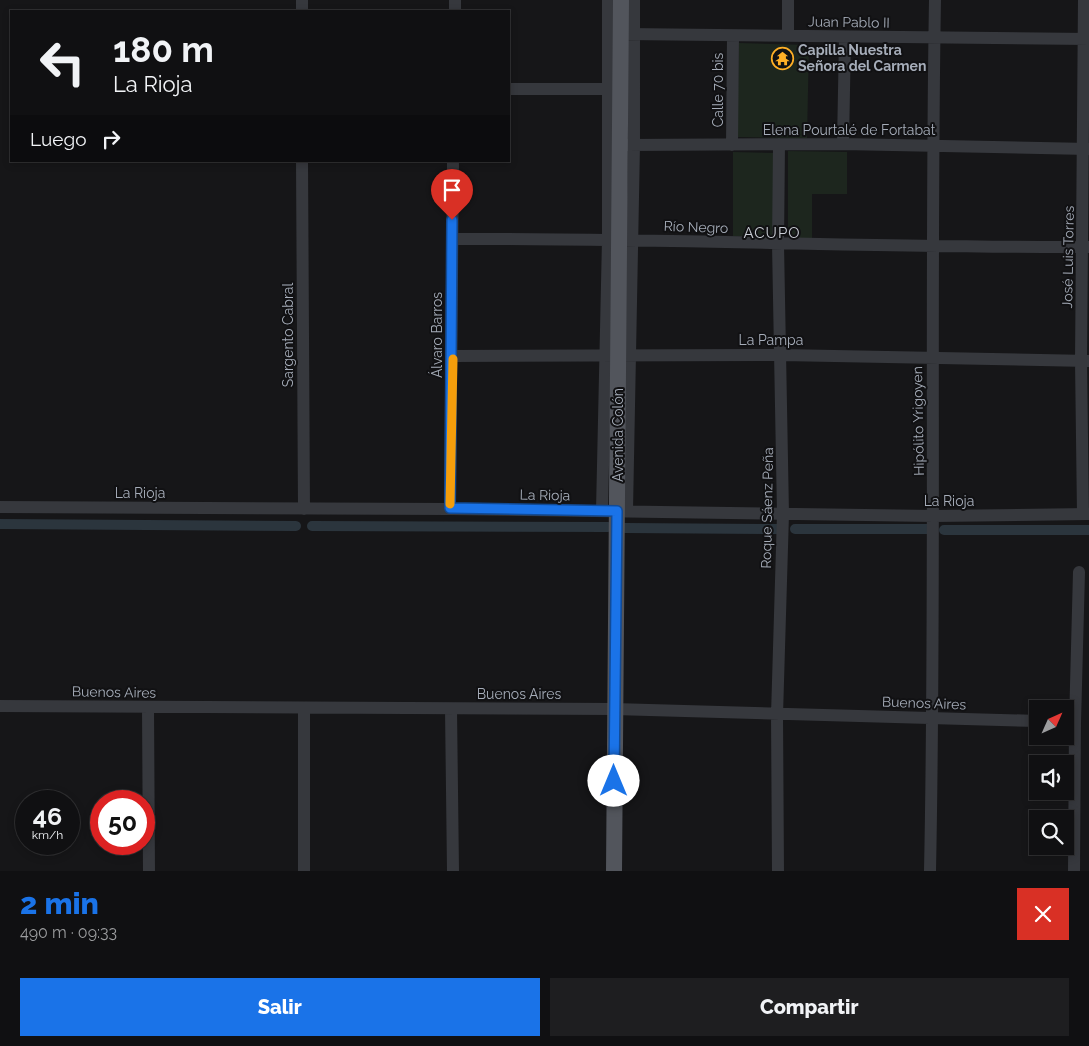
<!DOCTYPE html>
<html lang="es">
<meta charset="utf-8">
<style>
:root{--surface:#101012;--page:#1e1e20;--text:#f1f3f6;--muted:#9c9d9f;--line:#303032;--accent:#1a73e8}
body{margin:0;font-family:Raleway,sans-serif;background:var(--page);color:var(--text);height:100vh;display:flex;flex-direction:column;font-size:19px;white-space:nowrap}
*{box-sizing:border-box;margin:0}
p{font-size:16px;color:var(--muted)}
.icon{flex:none;width:28px;height:28px;fill:none;stroke:currentColor;stroke-width:2;stroke-linecap:round;stroke-linejoin:round}
.map{position:relative;height:871px;overflow:hidden}
.panel{display:flex;flex-direction:column;background:var(--surface);flex:1}
.panel>*{flex:none}
.hud{position:absolute;left:10px;top:10px;width:500px;height:152px;border-radius:0px;box-shadow:0 2px 8px #0003,0 0 0 1px var(--line);background:#101012;color:var(--text);overflow:hidden}
.needle{width:32px;rotate:45deg}
.fabs{position:absolute;left:1029px;top:700px;display:grid;gap:10px}
.fabs a{display:grid;place-items:center;width:45px;height:45px;border-radius:0px;background:var(--surface);box-shadow:0 2px 8px #0003,0 0 0 1px var(--line);font-size:25px}
.speed{position:absolute;left:15px;top:790px;display:flex;gap:10px;font-size:25px;font-weight:700;text-align:center}
.speed>*{display:grid;place-content:center;width:65px;height:65px;border-radius:50%;background:var(--surface);box-shadow:0 2px 8px #0003,0 0 0 1px var(--line);line-height:1}
.speed small{font-size:12px;font-weight:400}
.speed .limit{border:8px solid #d22;background:#fff;color:#111}
.pin{position:absolute;display:grid;place-items:center;width:42px;height:42px;color:#fff;margin:-51px -21px;border-radius:50% 50% 50% 0;rotate:-45deg;box-shadow:0 0 5px #0007}
.pin .icon{rotate:45deg}
.me{position:absolute;width:55px;margin:-28px;rotate:0deg;stroke-linejoin:round;filter:drop-shadow(0 0 4px #0008)}
.turn{display:flex;align-items:center;gap:18px;height:105px;padding:0 20px;font-size:22px}
.turn .icon{width:65px;height:65px;stroke-width:2.5}
.turn b{display:block;font-size:35px;line-height:42px}
.then{display:flex;align-items:center;height:48px;padding:0 20px;background:#0003;gap:10px;font-size:19px}
.round{display:grid;place-items:center;flex:none;width:52px;height:52px;border-radius:0px;background:var(--page)}
.headline{display:flex;align-items:center;justify-content:space-between;height:85px;padding:0 20px}
h1{font-size:30px;font-weight:800;line-height:38px;color:var(--accent)}
.action{display:flex;gap:10px;margin-top:auto;padding:10px 20px}
.action a{flex:1;height:58px;border-radius:0px;background:var(--accent);color:#fff;font-size:20px;font-weight:800;line-height:58px;text-align:center}
.action a+a{background:var(--page);color:var(--text)}
.map>svg:first-child{display:block}
.green{fill:#1d261e}
.lines{fill:none;stroke-linecap:round;stroke-linejoin:round}
.canal{stroke:#2b353d;stroke-width:10}
.minor{stroke:#36383d;stroke-width:12}
.major{stroke:#52555c;stroke-width:16}
.route-casing{stroke:#114b97;stroke-width:12}
.route{stroke:#1a73e8;stroke-width:9}
.slow{stroke:#f59e0b;stroke-width:9}
.labels{text-anchor:middle;stroke-width:4;stroke-linejoin:round;paint-order:stroke}
.street-label{font-size:14px;fill:#a6adb9;stroke:#111113}
.poi-label{font-size:14px;font-weight:bold;fill:#a6adb9;stroke:#111113;text-anchor:start}
.neighbourhood-label{font-size:15px;letter-spacing:1px;fill:#c8ccd4;stroke:#111113}
</style>
<div class="map">
<svg width="1089" height="871" viewBox="0 0 1089 871">
<rect width="100%" height="100%" fill="#161618"/>
<path class="green" d="M739,43L809,45L807,138L737,137Z
M788,151L847,152V194H812V238H788Z
M733,152L775,153L774,237L733,236Z"/>
<g class="lines">
<path class="canal" d="M0,524L296,526
M312,526L608,527
M625,528L779,529
M795,529H928
M944,530H1089"/>
<path class="minor" d="M302,0V11
M788,0V36
M455,11V0
M626,34L1089,39
M509,89H608
M843,144L845,37
M626,145L843,144L1089,149
M732,145L733,37
M302,161L304,509
M452,239C664,238 877,248 1089,247
M453,356L782,355L1089,361
M0,507L450,509L934,516L1089,514
M450,509L453,161
M602,511L608,239V0
M627,511L634,145V0
M1083,514L1081,361L1084,0
M0,706L614,709L1038,721
M148,708L149,871
M451,709L453,871
M304,871V708
M778,871L777,715L783,514L778,244L779,144
M930,871C936,581 930,290 935,0
M1074,871L1075,723L1079,572"/>
<path class="major" d="M614,871L621,0"/>
</g>
<g class="lines">
<defs>
<path id="route" d="M452,220L450,508L617,511L614,781"/>
</defs>
<use href="#route" class="route-casing"/>
<use href="#route" class="route"/>
<path class="slow" d="M450,504L453,359"/>
</g>
<defs>
<symbol id="temple-ring" viewBox="-11 -11 22 22"><circle r="9.5" fill="#111113" stroke="#ffaf26" stroke-width="1.5"/><path d="M0-6L5-2H3V0L6.5 2.5H4V6H1.5V3h-3V6H-4V2.5H-6.5L-3 0V-2H-5Z" fill="#ffaf26"/></symbol>
</defs>
<g fill-rule="evenodd">
<use href="#temple-ring" x="770" y="46" width="25" height="25"/>
</g>
<g class="labels">
<g class="street-label">
<text transform="translate(849 22) rotate(1)" y="5">Juan Pablo II</text>
<text transform="translate(718 90) rotate(-90)" y="5">Calle 70 bis</text>
<text x="849" y="135">Elena Pourtalé de Fortabat</text>
<text transform="translate(696 227) rotate(2)" y="5">Río Negro</text>
<text transform="translate(1068 257) rotate(-89)" y="5">José Luis Torres</text>
<text transform="translate(288 335) rotate(-90)" y="5">Sargento Cabral</text>
<text transform="translate(437 335) rotate(-90)" y="5">Álvaro Barros</text>
<text x="771" y="345">La Pampa</text>
<text transform="translate(918 421) rotate(-91)" y="5">Hipólito Yrigoyen</text>
<text transform="translate(618 435) rotate(-90)" y="5">Avenida Colón</text>
<text x="140" y="498">La Rioja</text>
<text transform="translate(545 495) rotate(1)" y="5">La Rioja</text>
<text x="949" y="506">La Rioja</text>
<text transform="translate(767 508) rotate(-89)" y="5">Roque Sáenz Peña</text>
<text transform="translate(114 692) rotate(1)" y="5">Buenos Aires</text>
<text x="519" y="699">Buenos Aires</text>
<text transform="translate(924 703) rotate(2)" y="5">Buenos Aires</text>
</g>
<g class="poi-label">
<text x="798" y="55">Capilla Nuestra<tspan x="798" dy="16">Señora del Carmen</tspan></text>
</g>
<g class="neighbourhood-label">
<text x="772" y="238">ACUPO</text>
</g>
</g>
</svg>
<div class="fabs">
<a><svg class="needle" viewBox="-14 -14 28 28"><path d="M0-13l5 13h-10z" fill="#e53935"/><path d="M0 13l5-13h-10z" fill="#9c9d9f"/></svg></a>
<a><svg class="icon" aria-label="sound" viewBox="0 0 24 24"><path d="M4 9h4l5-4v14l-5-4H4zM17 9q2 3 0 6"/></svg></a>
<a><svg class="icon" aria-label="search" viewBox="0 0 24 24"><circle cx="10" cy="10" r="6"/><path d="M15 15l6 6"/></svg></a>
</div>
<div class="speed"><div>46<small>km/h</small></div><div class="limit">50</div></div>
<div class="pin" style="left:452px;top:220px;background:#d93025"><svg class="icon" aria-label="arrive" viewBox="0 0 24 24"><path d="M6 21V4h12l-3 4 3 4H6"/></svg></div>
<svg class="me" style="left:614px;top:781px" viewBox="-20 -20 40 40"><circle r="19" fill="#fff"/><path d="M0-13L10 11 0 6-10 11z" fill="#1a73e8"/></svg>
<div class="hud">
<div class="turn"><svg class="icon" aria-label="left" viewBox="0 0 24 24"><path d="M17 20v-9H6M10 6l-5 5 5 5"/></svg><div><b>180 m</b>La Rioja</div></div>
<div class="then">Luego<svg class="icon" aria-label="right" viewBox="0 0 24 24"><path d="M7 20v-9h11M14 6l5 5-5 5"/></svg></div>
</div>
</div>
<section class="panel">
<div class="headline"><div><h1>2 min</h1><p>490 m · 09:33</p></div><a class="round" style="background:#d93025;color:#fff"><svg class="icon" aria-label="close" viewBox="0 0 24 24"><path d="M6 6l12 12M18 6L6 18"/></svg></a></div>
<div class="action"><a>Salir</a><a>Compartir</a></div>
</section>
